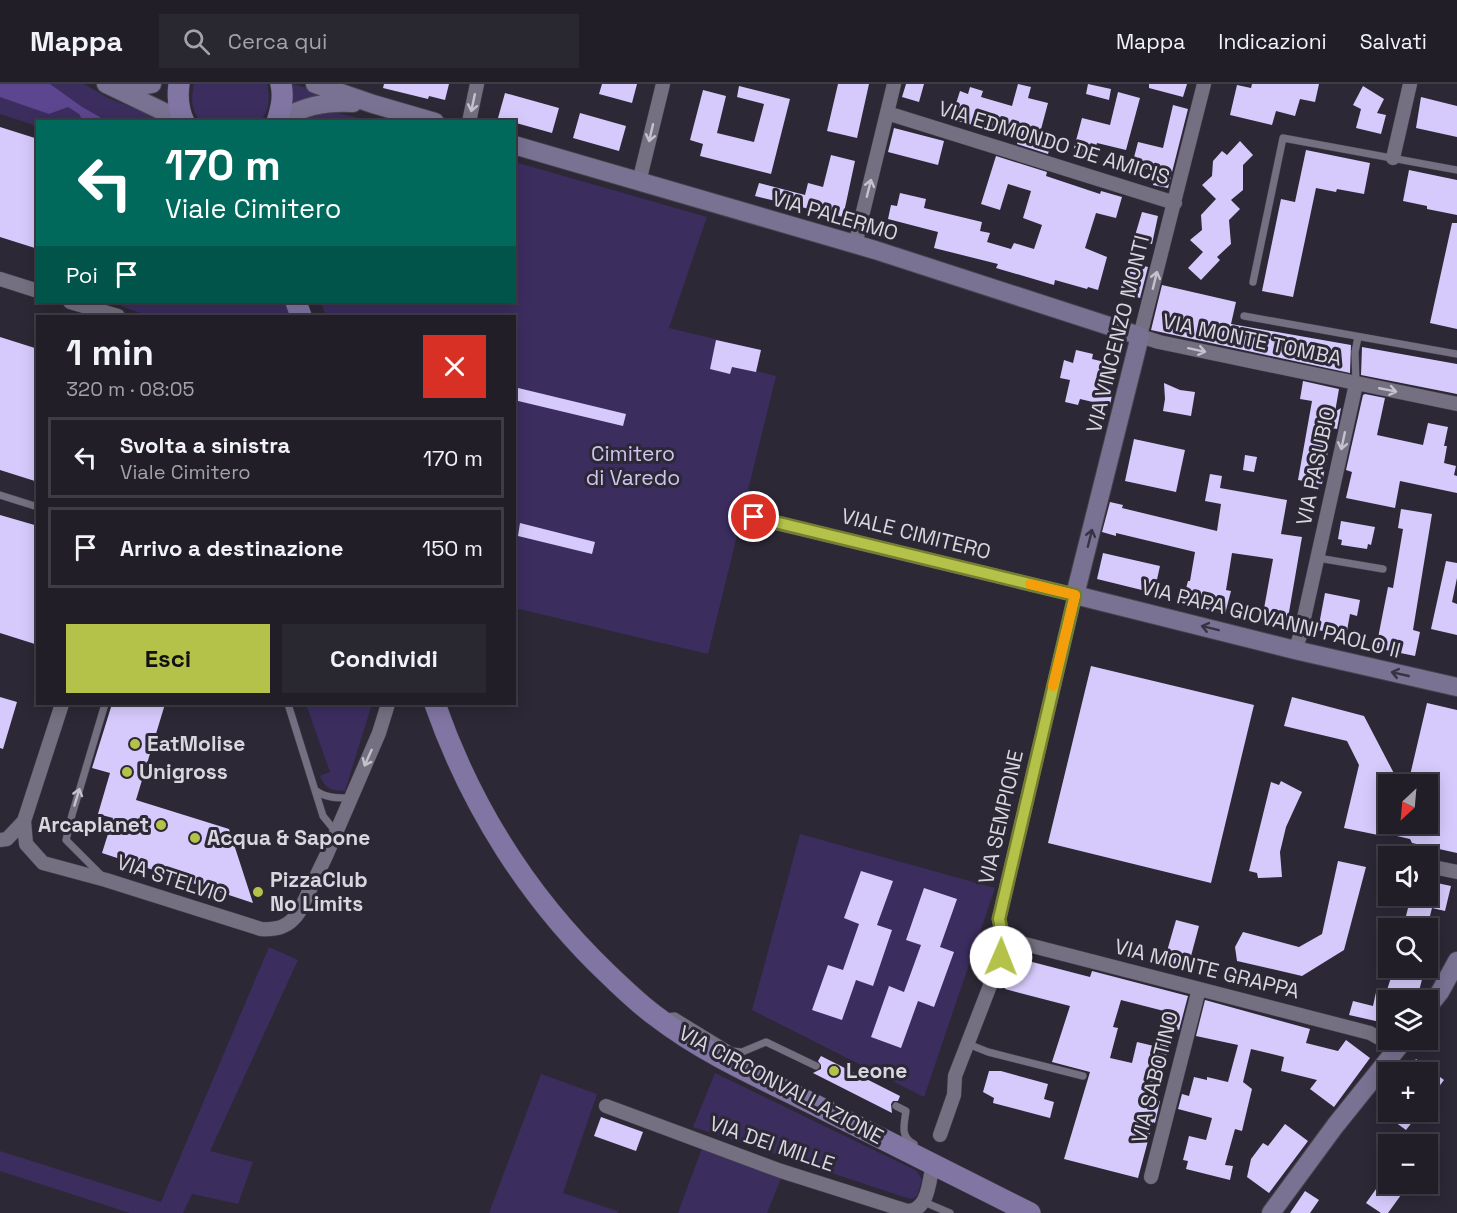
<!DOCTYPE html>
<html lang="it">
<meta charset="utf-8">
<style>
:root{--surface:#211e28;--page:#292730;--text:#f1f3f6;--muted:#a2a2a8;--line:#3e3c45;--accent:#b4c24a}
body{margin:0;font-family:"Space Grotesk",sans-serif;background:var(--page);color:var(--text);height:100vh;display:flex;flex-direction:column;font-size:22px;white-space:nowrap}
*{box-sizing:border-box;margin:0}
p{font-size:20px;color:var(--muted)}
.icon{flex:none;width:33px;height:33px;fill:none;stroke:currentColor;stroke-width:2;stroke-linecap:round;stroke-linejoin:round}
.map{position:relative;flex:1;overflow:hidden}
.side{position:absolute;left:36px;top:231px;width:480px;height:390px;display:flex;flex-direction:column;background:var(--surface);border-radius:0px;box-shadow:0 3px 15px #0003,0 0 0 2px var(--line)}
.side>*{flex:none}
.banner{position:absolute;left:36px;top:36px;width:480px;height:183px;border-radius:0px;box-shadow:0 3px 15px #0003,0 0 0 2px var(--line);background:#00695c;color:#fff;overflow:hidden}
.needle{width:39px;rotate:206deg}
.tools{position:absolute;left:1378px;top:690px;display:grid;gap:12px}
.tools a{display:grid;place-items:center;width:60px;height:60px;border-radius:0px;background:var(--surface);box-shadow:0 3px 15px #0003,0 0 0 2px var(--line);font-size:30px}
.pin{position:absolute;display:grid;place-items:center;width:51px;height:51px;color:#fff;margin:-26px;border:3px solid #fff;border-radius:50%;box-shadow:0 2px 6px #0007}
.me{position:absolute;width:66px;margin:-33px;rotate:1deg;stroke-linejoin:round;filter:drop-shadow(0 0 4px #0008)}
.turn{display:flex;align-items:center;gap:21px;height:126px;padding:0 30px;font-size:27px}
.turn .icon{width:78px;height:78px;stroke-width:2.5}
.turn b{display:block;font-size:42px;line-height:51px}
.then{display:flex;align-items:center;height:57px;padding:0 30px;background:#0003;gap:12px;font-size:22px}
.round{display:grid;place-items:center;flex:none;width:63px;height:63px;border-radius:0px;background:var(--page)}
.headline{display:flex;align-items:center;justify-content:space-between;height:102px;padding:0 30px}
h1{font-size:36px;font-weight:800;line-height:45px}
.button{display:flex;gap:12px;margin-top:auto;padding:12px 30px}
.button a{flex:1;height:69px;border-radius:0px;background:var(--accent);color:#111;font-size:24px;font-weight:800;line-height:69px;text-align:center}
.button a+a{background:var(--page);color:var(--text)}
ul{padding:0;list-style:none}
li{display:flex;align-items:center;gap:18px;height:81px;margin:0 12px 9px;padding:0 18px;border:3px solid var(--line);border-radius:0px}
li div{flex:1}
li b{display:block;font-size:22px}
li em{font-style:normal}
header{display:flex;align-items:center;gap:36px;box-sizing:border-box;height:84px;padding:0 30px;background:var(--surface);border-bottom:2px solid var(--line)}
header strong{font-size:28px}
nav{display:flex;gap:33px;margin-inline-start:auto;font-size:21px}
.search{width:420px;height:54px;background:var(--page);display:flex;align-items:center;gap:15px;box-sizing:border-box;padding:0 21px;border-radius:0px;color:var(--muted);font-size:22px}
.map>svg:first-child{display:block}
.green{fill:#3c2d5f}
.forest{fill:#5c468f}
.building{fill:#d6cafc;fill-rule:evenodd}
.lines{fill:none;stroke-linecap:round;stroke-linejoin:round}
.lane-casing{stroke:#474450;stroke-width:8}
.street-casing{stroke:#474450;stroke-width:15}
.secondary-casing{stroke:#474450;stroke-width:20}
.primary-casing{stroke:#474450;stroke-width:22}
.lane{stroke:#747081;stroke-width:7}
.street{stroke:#747081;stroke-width:14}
.secondary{stroke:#7a7292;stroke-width:18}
.primary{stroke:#8175a3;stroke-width:21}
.oneway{stroke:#c4c2cc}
.oneway2{stroke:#383344}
.route-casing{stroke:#757e30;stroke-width:15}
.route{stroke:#b4c24a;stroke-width:10}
.slow{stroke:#f59e0b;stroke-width:10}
.poi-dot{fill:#b4c24a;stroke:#2c2836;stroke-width:2}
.labels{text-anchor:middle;stroke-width:6;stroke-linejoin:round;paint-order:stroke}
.street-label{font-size:21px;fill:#d8d6df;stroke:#2c2836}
.park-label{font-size:21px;fill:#cfc5ef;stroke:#2c2836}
.poi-label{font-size:21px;font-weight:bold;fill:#d8d6df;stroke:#2c2836;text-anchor:start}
</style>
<header>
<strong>Mappa</strong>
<div class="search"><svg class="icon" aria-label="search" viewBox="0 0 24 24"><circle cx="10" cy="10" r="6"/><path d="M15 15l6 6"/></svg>Cerca qui</div>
<nav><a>Mappa</a><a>Indicazioni</a><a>Salvati</a></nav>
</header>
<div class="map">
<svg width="1457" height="1129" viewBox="0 0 1457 1129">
<rect width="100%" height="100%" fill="#2c2836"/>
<path class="green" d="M0,0H84L108,14L165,37L38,38L37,42L0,30Z
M194,0H267C270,14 270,26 260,37H200C191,26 191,14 194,0Z
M292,0L321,8V11L303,16L292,22Z
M333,28L371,37L301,38L313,32Z
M515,78L707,133L669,244L761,266L756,287L776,292L708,570L515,524L514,232H326L321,218H514Z
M122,218H289L292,232H148L121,222Z
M306,620H372L345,707C331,706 326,706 320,692L330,688Z
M800,750L995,804L924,1013L752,926Z
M269,863L298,876L210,1067L253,1078L238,1120L192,1110L183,1129H130L0,1087V1067L161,1118Z
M715,989L917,1087L922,1096L917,1112L912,1115L904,1113L693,1043Z
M541,990L597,1010L563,1109L617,1127L619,1124L617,1129H489Z
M702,1064L782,1092L767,1129H678Z"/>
<path class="forest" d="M0,0H50L82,23L100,33L98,37H83L79,30L68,23L49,30L0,13Z"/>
<path class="building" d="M384,0H449L445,16L429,12L428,15L383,4Z
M602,0H637L632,19L599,10Z
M838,0H869L857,54L827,47Z
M906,0H924L919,18L902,13Z
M1018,0L1031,3L1028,14L1048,19L1040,49L1053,53L1048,70L1017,60L1019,54L951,35L960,7L968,10L970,3L983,7L981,13L1012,22Z
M1088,0L1111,5L1109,16L1086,10Z
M1149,0H1187L1183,13L1149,4Z
M1252,0H1319L1315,18L1300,15L1295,32L1276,27L1272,41L1230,31L1237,1L1251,4Z
M739,2L790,15L771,90L700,72L703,60L690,56L703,6L726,12L717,49L754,58L764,20L737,13Z
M1363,2L1384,15L1377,29L1386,31L1381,50L1356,44L1361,25L1353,21Z
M1118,8L1140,14L1126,66L1097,59L1093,73L1077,68L1078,66L1074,64L1082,34L1110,41Z
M505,9L559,24L552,49L498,34Z
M1421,13L1457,22V53L1416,44Z
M1173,21L1188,25L1168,104L1153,101L1156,87L1132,81L1138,58L1163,64Z
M580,29L626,42L619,67L573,54Z
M0,43L38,55V165L0,153Z
M894,44L944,57L938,81L888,68Z
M1240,57L1253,71L1243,81V106L1231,116L1240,125L1229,136L1231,160L1217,173L1220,176L1201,196L1188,184L1203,168L1190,156L1202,146L1201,131L1216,115L1202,101L1212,92L1213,77L1222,67L1227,71Z
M1306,66L1370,79L1364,110L1337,105L1336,108L1316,104L1293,213L1262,207L1281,115L1295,118Z
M831,71L855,77L843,133L755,112L759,99L805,111L808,99L823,103Z
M996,72L1047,88L1046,92L1100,110L1101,107L1122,113L1116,134L1096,129L1085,164L1107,173L1098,206L1088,203L1087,205L1055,196L1054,201L996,184L998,180L934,164L938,148L888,135L891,121L897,122L900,109L926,115L924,124L982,138L980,147L990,149L987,158L1011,165L1014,159L1034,165L1042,141L1023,134L1031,107L1008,100L1000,126L981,120Z
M1409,86L1457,96V131L1427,125V122L1403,117Z
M1142,128L1158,132L1152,160L1134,155Z
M1452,139H1457V245L1430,239Z
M1128,178L1148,183L1140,214L1120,208Z
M1162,201L1236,218L1231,240L1351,261L1350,289L1151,246Z
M0,253L38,265V398L0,386Z
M716,256L761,266L756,288L732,283L730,290L710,285Z
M1362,263L1457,280V310L1361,291Z
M1076,266L1093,270L1092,275L1113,280L1106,308L1112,310L1110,322L1080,315L1078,321L1065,318L1070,296L1060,294L1064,276L1073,279Z
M1303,297L1339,305L1335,328L1341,324L1337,345L1332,344L1322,400L1298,396L1312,317L1300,315Z
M1164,299L1180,306L1195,308L1191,332L1163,327L1165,315Z
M514,303L626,330L623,342L514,316Z
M1365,310L1385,314L1377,351L1423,361L1428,339L1448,343L1444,362H1447L1444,379L1456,382L1454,391L1457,392V409L1400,397L1395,424L1346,414L1352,388L1346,386L1363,311Z
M1134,355L1185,366L1176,408L1125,397Z
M1245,371L1257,373L1254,388L1243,386Z
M1210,390L1222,392L1220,404L1287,416L1281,450L1302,453L1288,534L1263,530L1273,475L1232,469L1226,506L1231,507L1225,530L1182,519L1188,497H1190L1195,468L1116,449V452L1102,448L1110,418L1123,421L1122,424L1217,447L1221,420L1205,417Z
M1401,425L1432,430L1413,546L1420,548L1415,572L1376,564L1388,503L1393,504L1403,445L1398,444Z
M0,431L38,442V561L0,549Z
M1341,437L1375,443L1371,461L1368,460L1367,465L1341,461L1342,456L1338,455Z
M520,439L595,458L592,470L518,452Z
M1103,469L1160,482L1154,509L1097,495Z
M1446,477L1457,479V494L1452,518L1457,520V551L1431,545Z
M1325,509L1360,516L1357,532L1350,530L1346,552L1318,546Z
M1091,582L1254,621L1211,799L1048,759Z
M0,613L17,618L3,665L0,664Z
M1292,613L1364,632L1399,699L1389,700L1381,740H1428V700H1408L1427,619L1457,626V769L1412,759L1410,755L1379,748L1378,751L1344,744L1359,681L1347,657L1284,642Z
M112,620H165L136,716L229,745L253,819L102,769L113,734L98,730L110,689L92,684Z
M1281,697L1302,708L1286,743L1280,768L1282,793L1258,794L1257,789L1249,787L1271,698L1279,701Z
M1338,777L1366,783L1344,866L1302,892L1237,877L1235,863L1243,848L1299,863L1322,850Z
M861,787L893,797L877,841L892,846L873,902L856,896L842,936L812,926L828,881L843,886L859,840L844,834Z
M1428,797L1451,802L1445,827L1432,824L1427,844H1403L1411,812H1428Z
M924,804L957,815L940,863L954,868L934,923L918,917L901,964L871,953L889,902L904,908L921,861L906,856Z
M1176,836L1199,842L1187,887L1163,881Z
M1013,873L1090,893L1092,887L1188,912L1179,946L1177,945L1176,949L1172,948L1155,1016L1160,1017L1155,1039L1153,1038L1138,1094L1064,1075L1090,988L1052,978L1070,922L1005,905ZM1121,916L1164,927L1154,962L1137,958L1132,979L1110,974L1118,944L1113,943Z
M1394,884H1425L1419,907L1407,904V907H1404L1403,910L1412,912V916H1389V940L1349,931L1353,917L1373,922L1377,904L1387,906Z
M1205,916L1310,945L1306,959L1338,967L1346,956L1370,974L1334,1023L1310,1005L1317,996L1281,987L1284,973L1251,965L1243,998L1252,1005L1242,1047L1235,1045L1225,1081L1233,1082L1230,1096L1186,1085L1188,1077L1183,1076L1189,1052L1206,1056L1212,1034L1178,1025L1182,1010L1189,1012L1194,993L1207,996V993L1228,998L1238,961L1196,952Z
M821,972L900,1012L898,1017H893L891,1020L892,1029L813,989L821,985V981L818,977Z
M1416,975L1444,996L1428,1017V988H1406Z
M989,987H1001L1048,1000L1044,1015L1054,1018L1050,1034L993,1019L994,1014L983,1008Z
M1381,1028H1420L1406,1046Z
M601,1033L643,1048L636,1067L594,1052Z
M1285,1040L1308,1057L1269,1109L1247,1093L1251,1075L1263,1059L1268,1062Z
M1381,1098L1401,1111L1388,1129H1381L1366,1119Z
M1305,1107L1319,1116L1310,1129H1290Z"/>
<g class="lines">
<defs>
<path id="lane" d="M1253,198L1283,54L1457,86
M1244,232L1457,270
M1356,300L1355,268L1358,253
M0,411L38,423
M1318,474L1383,485
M288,620L323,732L336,748
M315,706C325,714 337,714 350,714
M102,792L66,756L72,731L105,620
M664,933L675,932L732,967L742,968L766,958L816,982
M968,960L988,968L1083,992
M896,1022L906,1027C904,1041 900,1053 914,1060
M924,1118L950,1129"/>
<path id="street" d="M1204,0L1140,252L1159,258L1457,320
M887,29L1175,119
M469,38L477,0
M1393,74L1410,0
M639,98L663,0
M855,161L894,0
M0,195L38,207
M70,218L118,232
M747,432L1075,511L999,835L1005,863L955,992L954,1011L940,1051
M1295,566L1300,552L1356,300
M62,620L24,737L26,760L43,779L106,796L261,845C277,846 289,843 299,828L326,772L379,649L388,620
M0,756L7,755L24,737
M1428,782L1457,788
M1005,863L1010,858H1017L1370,949L1397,964
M606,1022L781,1087L907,1127C929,1127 929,1096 933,1080
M1151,1093L1199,905"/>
<path id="secondary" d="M106,0L183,37
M115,0L135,3L152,0
M315,0L373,20L435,38
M277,37C303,23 323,17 353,19
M514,61L875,166L1140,252L1075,511L1295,566L1457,603
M1428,923L1440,908L1457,877
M1271,1129L1335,1042L1404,956"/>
<path id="primary" d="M179,0C177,14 178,25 184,38
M277,38C281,24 284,14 281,0
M296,218L301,232
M435,620C471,723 530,816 609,891C625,906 640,921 657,933C705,970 761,994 815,1021C887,1057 958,1093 1030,1129"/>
</defs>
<use href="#lane" class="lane-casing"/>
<use href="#street" class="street-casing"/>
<use href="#secondary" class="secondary-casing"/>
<use href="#primary" class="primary-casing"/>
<use href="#lane" class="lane"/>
<use href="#street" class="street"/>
<use href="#secondary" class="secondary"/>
<use href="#primary" class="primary"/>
</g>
<defs><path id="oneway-shaft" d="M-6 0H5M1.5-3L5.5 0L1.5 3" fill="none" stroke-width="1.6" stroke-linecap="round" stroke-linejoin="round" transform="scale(1.5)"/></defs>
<g class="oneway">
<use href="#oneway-shaft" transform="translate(473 19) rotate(102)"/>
<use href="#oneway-shaft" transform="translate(651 49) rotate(103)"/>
<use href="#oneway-shaft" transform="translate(869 104) rotate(-76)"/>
<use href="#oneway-shaft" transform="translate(1155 196) rotate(-76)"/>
<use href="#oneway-shaft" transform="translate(1197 266) rotate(12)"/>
<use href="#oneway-shaft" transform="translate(1388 306) rotate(11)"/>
<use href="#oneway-shaft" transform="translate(1343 357) rotate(102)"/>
<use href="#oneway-shaft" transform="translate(368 674) rotate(114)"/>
<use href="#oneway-shaft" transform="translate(77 713) rotate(-73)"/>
</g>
<g class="oneway2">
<use href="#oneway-shaft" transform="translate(1090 454) rotate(-76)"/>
<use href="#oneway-shaft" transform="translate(1210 544) rotate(-166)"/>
<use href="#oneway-shaft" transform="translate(1400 590) rotate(-167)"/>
</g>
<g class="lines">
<defs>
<path id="route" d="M754,433L1075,511L999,835L1005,863L1001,873"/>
</defs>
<use href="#route" class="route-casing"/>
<use href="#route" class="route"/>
<path class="slow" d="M1030,500L1075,511L1053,602"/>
</g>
<g class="poi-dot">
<circle cx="135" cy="660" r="6"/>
<circle cx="127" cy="688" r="6"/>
<circle cx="161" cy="741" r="6"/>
<circle cx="195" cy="754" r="6"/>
<circle cx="258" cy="808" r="6"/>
<circle cx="834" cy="987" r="6"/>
</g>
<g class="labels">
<g class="street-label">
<text transform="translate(1054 59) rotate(17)" y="7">VIA EDMONDO DE AMICIS</text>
<text transform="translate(835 132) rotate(16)" y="7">VIA PALERMO</text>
<text transform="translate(1118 250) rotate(-76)" y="7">VIA VINCENZO MONTI</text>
<text transform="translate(1252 256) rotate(12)" y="7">VIA MONTE TOMBA</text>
<text transform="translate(1316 382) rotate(-78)" y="7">VIA PASUBIO</text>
<text transform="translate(916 450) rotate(14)" y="7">VIALE CIMITERO</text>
<text transform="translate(1271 535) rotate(14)" y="7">VIA PAPA GIOVANNI PAOLO II</text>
<text transform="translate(1001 733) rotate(-77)" y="7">VIA SEMPIONE</text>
<text transform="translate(172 795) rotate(18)" y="7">VIA STELVIO</text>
<text transform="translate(1207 885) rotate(14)" y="7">VIA MONTE GRAPPA</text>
<text transform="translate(1155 993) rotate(-76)" y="7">VIA SABOTINO</text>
<text transform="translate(781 1001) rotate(28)" y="7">VIA CIRCONVALLAZIONE</text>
<text transform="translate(772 1060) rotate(19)" y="7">VIA DEI MILLE</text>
</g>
<g class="park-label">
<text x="633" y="377">Cimitero<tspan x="633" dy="24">di Varedo</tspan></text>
</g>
<g class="poi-label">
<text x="147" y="667">EatMolise</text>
<text x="139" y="695">Unigross</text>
<text x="149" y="748" text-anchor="end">Arcaplanet</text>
<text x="207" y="761">Acqua &amp; Sapone</text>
<text x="270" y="803">PizzaClub<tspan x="270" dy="24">No Limits</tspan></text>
<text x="846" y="994">Leone</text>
</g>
</g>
</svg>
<div class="tools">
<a><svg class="needle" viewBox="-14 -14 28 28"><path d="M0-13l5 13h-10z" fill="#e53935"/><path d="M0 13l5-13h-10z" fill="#a2a2a8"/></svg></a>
<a><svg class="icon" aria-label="sound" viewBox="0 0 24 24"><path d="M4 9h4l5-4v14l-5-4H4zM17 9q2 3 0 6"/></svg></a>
<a><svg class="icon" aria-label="search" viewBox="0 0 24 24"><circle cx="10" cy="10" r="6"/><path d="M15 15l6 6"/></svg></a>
<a><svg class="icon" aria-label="layers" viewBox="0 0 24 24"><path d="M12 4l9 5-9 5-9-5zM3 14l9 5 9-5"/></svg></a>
<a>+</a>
<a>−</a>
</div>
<div class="pin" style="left:754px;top:433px;background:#d93025"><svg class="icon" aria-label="arrive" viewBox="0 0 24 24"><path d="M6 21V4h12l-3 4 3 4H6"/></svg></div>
<svg class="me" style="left:1001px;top:873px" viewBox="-20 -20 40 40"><circle r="19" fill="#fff"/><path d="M0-13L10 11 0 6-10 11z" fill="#b4c24a"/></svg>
<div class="banner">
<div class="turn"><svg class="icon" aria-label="left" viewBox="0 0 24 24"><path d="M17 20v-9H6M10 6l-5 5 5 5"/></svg><div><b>170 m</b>Viale Cimitero</div></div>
<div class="then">Poi<svg class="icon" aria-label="arrive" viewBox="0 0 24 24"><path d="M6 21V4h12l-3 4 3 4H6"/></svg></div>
</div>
<section class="side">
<div class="headline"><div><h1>1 min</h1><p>320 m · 08:05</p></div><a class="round" style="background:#d93025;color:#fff"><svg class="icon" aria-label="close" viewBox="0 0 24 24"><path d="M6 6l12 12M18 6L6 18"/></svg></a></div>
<ul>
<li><svg class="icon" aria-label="left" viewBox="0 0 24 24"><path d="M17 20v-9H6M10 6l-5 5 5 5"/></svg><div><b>Svolta a sinistra</b><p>Viale Cimitero</p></div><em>170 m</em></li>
<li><svg class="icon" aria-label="arrive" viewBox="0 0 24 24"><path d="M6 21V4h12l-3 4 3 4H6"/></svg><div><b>Arrivo a destinazione</b></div><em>150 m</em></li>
</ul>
<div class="button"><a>Esci</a><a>Condividi</a></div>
</section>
</div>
